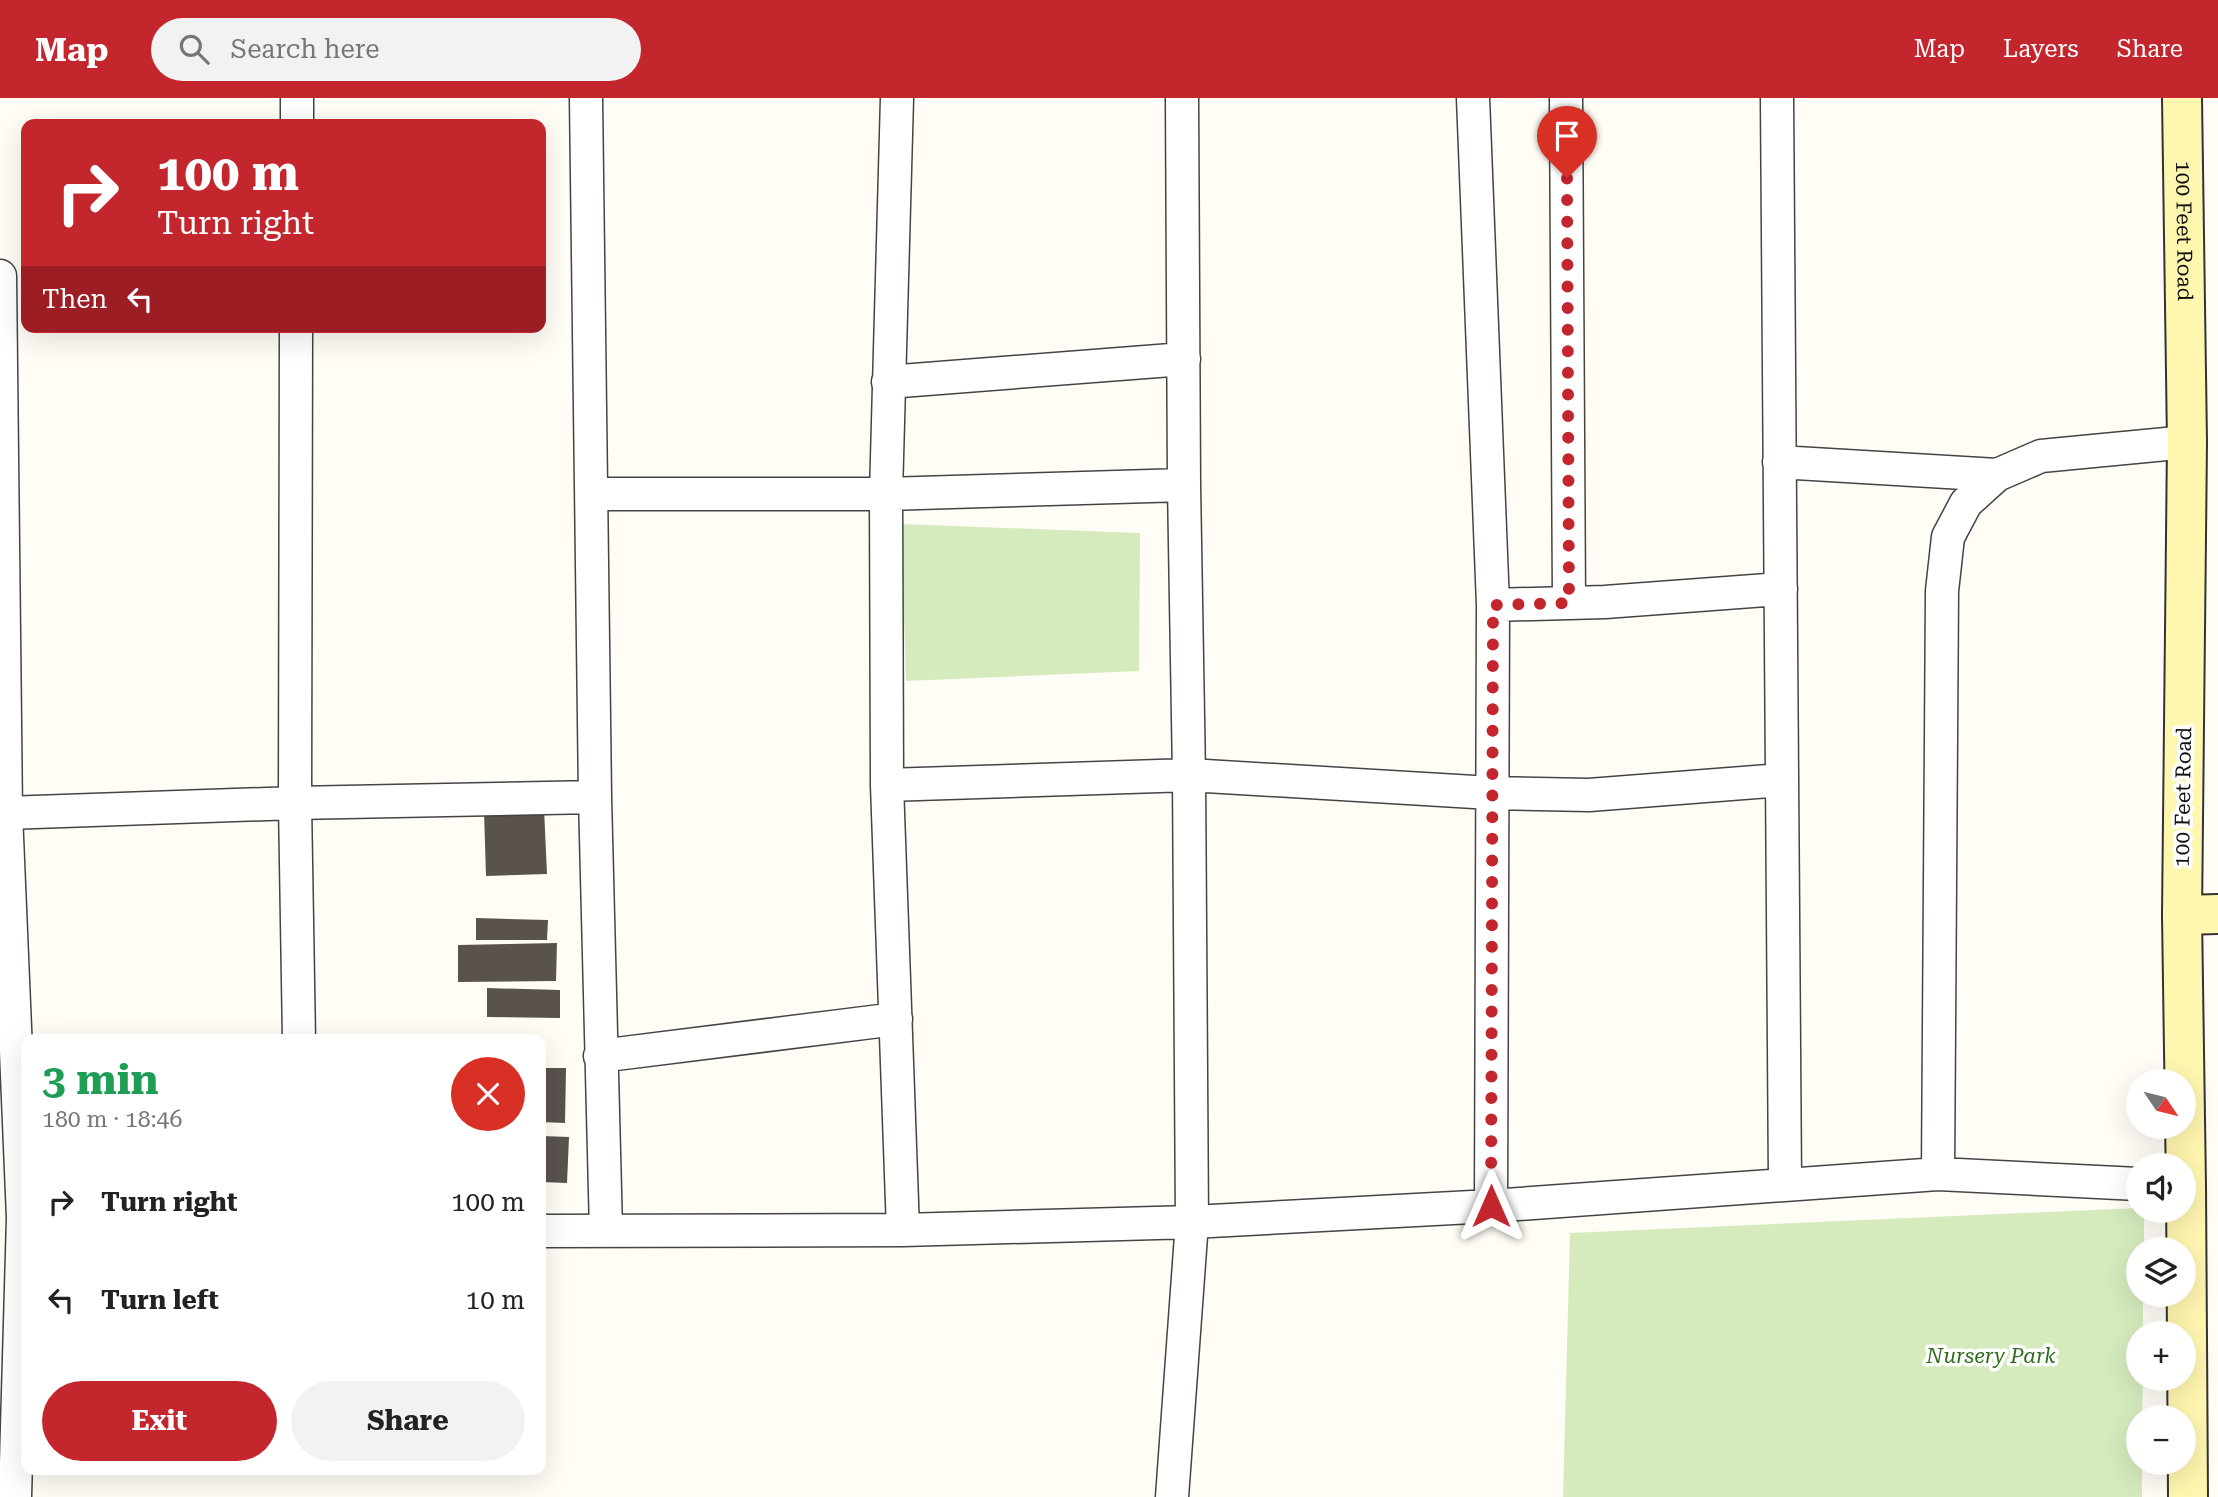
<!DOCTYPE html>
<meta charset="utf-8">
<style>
:root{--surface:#fff;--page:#f2f2f2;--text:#222;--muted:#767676;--accent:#c4262e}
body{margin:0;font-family:"Roboto Serif",serif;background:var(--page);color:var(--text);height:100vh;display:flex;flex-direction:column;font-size:26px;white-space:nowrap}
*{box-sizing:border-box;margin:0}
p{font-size:23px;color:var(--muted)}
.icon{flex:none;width:38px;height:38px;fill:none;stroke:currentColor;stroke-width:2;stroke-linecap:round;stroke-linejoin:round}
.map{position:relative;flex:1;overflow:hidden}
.drawer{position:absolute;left:21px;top:936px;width:525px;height:441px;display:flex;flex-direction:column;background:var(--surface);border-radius:14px;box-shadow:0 7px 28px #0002}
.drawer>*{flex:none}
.guide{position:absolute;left:21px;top:21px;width:525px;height:214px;border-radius:14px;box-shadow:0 7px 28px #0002;background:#c4262e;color:#fff;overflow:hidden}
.needle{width:46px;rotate:125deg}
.controls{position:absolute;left:2126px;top:971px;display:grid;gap:14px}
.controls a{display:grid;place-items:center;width:70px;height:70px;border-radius:50%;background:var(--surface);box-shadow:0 7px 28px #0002;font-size:35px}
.pin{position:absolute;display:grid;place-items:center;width:60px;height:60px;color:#fff;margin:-72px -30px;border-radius:50% 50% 50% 0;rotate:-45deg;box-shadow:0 0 7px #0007}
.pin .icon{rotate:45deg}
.me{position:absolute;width:77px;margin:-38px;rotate:0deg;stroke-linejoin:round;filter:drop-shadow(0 0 5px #0008)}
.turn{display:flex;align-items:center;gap:24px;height:147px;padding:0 21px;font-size:32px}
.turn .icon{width:91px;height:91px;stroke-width:2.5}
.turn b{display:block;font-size:49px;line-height:60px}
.then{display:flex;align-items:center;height:66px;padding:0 21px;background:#0003;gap:14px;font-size:26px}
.round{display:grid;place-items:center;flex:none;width:74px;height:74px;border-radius:37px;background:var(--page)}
.summary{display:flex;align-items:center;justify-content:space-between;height:119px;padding:0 21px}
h1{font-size:42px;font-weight:700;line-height:52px;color:#1e9e55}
.button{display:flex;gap:14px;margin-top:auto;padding:14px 21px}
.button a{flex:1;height:80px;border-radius:42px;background:var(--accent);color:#fff;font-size:28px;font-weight:700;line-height:80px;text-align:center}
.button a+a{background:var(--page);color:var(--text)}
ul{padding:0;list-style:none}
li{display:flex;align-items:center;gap:21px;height:98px;padding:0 21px}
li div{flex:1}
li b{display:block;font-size:26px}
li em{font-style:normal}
header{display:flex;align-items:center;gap:42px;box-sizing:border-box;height:98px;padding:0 35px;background:var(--accent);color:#fff}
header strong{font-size:33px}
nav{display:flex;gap:38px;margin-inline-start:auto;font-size:24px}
.search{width:490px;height:63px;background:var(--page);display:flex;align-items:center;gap:18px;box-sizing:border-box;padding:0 24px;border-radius:38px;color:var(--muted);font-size:26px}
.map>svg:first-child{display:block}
.green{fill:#d5ebbd}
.building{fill:#5a524d}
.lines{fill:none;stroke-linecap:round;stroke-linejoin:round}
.street-casing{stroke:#444;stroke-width:35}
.secondary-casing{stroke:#333;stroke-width:42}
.street{stroke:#fff;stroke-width:32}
.secondary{stroke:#fff6b0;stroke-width:38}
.route{stroke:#c4262e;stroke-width:12;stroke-dasharray:0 21.6}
.labels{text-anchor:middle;stroke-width:7;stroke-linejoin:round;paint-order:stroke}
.street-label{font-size:21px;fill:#111;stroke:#fff}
.park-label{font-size:21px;font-style:italic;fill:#2f6b1f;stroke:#fff}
</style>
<header>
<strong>Map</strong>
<div class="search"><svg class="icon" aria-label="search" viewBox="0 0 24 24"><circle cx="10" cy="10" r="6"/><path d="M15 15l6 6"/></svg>Search here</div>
<nav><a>Map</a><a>Layers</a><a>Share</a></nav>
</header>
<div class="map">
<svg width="2218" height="1399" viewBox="0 0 2218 1399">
<rect width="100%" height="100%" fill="#fffdf5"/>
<path class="green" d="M901,426L1140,435L1139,573L906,583Z
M2138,1110V1113H2144V1151L2138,1152V1197H2143V1235L2138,1236V1281H2143L2142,1319L2138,1320V1365H2142V1399H1563L1570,1135Z"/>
<path class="building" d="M544,710L547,776L486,778L484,713Z
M476,820L548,822L547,842H476Z
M557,845L556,883L458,884V847Z
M487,890L560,892V920L487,919Z
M541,970H566L565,1025L541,1024Z
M541,1038L569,1039L567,1085L541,1084Z"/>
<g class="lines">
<defs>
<path id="street" d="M586,0L595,699L606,1133
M897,0L886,396L887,687L903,1132
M1473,0L1493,507L1491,1108
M1566,0L1569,505
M1777,0L1785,1085
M297,26V0
M0,178L6,715L23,1120L15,1399
M296,229L295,705L299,942
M888,284L1184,261
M1779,364L1997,377
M592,396H886L1184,387
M1493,507L1605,504L1781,491
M887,687L1189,677L1491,695L1589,697L1782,682
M6,715L295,705L595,699
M600,958L896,921
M1938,1076L1942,493L1948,439L1966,405L1997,377L2041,358L2187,344
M541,1133L903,1132L1192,1124L1491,1108L1938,1076L2138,1086
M1172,1399L1192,1124L1189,677L1184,387L1182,0"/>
<g id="secondary">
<path id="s1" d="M2182,0L2187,344L2182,817L2186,1088L2188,1399"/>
<path d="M2182,817L2218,816"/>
</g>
</defs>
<use href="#street" class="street-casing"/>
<use href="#secondary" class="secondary-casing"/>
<use href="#street" class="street"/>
<use href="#secondary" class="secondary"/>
</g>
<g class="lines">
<path class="route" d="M1491,1108L1493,507L1569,505L1567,80"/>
</g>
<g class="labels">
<g class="street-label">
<text dy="7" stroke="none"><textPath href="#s1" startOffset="133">100 Feet Road</textPath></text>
<text transform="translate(2183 699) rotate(-89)" y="7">100 Feet Road</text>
</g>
<g class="park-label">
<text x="1991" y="1265">Nursery Park</text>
</g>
</g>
</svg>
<div class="controls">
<a><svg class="needle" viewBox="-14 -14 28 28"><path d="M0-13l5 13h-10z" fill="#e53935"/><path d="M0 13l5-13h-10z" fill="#767676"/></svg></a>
<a><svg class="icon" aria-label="sound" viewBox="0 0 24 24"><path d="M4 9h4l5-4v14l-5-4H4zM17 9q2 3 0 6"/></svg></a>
<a><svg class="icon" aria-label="layers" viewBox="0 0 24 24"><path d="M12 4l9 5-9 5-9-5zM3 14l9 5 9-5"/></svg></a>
<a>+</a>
<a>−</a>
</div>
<div class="pin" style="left:1567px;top:80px;background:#d93025"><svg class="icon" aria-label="arrive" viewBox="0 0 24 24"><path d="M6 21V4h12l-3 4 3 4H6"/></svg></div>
<svg class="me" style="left:1491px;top:1108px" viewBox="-20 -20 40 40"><path d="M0-17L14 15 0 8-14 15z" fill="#c4262e" stroke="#fff" stroke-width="4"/></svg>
<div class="guide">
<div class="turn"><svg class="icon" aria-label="right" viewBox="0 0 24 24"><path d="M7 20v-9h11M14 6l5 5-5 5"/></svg><div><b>100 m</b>Turn right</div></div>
<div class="then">Then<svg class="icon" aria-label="left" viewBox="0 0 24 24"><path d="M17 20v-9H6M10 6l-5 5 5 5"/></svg></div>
</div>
<section class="drawer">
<div class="summary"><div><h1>3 min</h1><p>180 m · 18:46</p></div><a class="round" style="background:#d93025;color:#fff"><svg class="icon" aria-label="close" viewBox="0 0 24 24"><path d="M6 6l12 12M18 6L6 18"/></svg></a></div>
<ul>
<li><svg class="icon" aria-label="right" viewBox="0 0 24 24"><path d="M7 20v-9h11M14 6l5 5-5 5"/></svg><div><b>Turn right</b></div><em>100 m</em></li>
<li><svg class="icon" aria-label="left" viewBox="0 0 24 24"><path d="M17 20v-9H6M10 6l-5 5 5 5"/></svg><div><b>Turn left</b></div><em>10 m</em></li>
</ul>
<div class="button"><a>Exit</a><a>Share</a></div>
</section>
</div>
